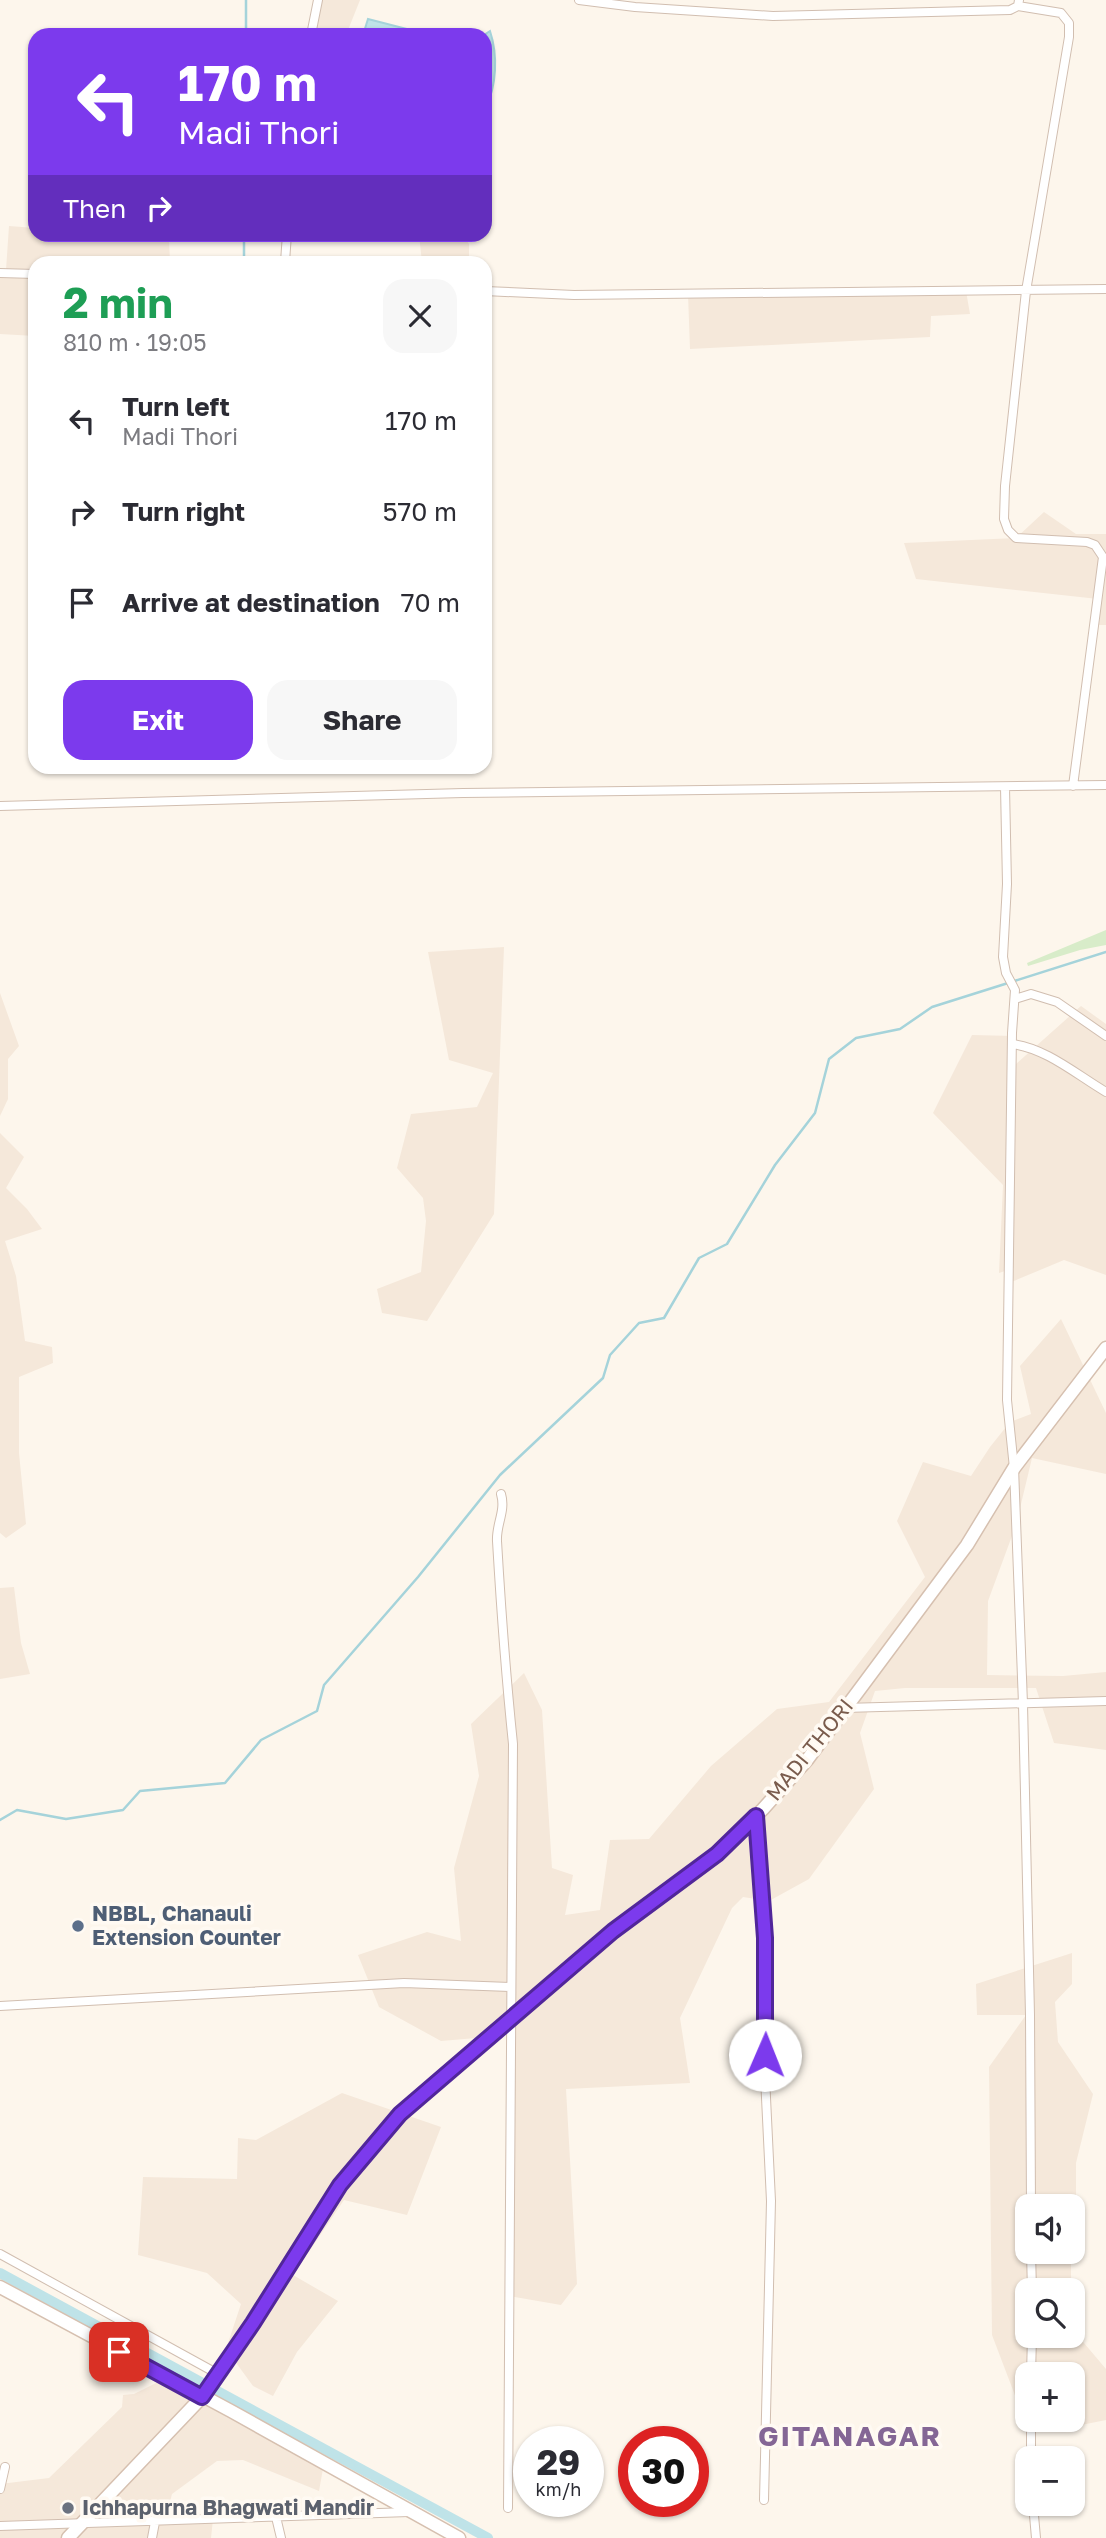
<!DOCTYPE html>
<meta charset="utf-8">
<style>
:root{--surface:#fff;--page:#f7f7f7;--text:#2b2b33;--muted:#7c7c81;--accent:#7c3aed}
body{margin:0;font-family:"Golos Text",sans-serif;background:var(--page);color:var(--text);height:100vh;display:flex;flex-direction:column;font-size:26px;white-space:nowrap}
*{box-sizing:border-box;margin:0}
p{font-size:23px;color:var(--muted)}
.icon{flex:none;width:38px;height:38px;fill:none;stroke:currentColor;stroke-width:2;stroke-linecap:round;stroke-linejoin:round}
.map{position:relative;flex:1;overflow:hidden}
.sheet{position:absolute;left:28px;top:256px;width:464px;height:518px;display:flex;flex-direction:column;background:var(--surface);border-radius:21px;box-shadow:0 2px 5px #0004}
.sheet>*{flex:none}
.guide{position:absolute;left:28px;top:28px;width:464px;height:214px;border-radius:21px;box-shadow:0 2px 5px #0004;background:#7c3aed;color:#fff;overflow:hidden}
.fabs{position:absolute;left:1015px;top:2194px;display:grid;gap:14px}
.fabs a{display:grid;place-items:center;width:70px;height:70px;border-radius:14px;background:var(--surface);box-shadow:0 2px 5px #0004;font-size:35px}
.speed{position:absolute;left:513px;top:2426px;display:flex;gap:14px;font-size:35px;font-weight:700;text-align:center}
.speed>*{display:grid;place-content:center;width:91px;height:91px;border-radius:50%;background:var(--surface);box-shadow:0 2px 5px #0004;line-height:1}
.speed small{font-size:18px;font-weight:400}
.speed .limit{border:10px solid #d22;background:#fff;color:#111}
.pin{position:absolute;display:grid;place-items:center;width:60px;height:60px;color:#fff;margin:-30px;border-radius:14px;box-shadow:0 4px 10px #0006}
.me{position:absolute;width:77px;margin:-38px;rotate:1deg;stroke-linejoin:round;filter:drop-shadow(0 0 5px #0008)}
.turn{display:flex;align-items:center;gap:24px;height:147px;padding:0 35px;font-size:32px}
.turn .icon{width:91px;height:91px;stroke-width:2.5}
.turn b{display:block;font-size:49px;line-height:60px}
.then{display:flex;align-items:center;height:66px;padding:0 35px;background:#0003;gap:14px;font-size:26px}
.round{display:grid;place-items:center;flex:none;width:74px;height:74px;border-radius:21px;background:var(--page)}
.head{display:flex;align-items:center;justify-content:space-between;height:119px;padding:0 35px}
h1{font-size:42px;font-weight:700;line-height:52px;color:#1e9e55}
.button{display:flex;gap:14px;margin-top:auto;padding:14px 35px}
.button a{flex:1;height:80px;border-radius:21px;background:var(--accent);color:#fff;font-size:28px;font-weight:700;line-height:80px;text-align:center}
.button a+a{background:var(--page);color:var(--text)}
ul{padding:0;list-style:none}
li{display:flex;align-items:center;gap:21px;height:91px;padding:0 35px}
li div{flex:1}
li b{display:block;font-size:26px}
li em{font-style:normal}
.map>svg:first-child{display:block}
.residential{fill:#f5e8da}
.green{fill:#d8ecc9}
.water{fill:#bfe3e8;stroke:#a5d3da;stroke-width:2}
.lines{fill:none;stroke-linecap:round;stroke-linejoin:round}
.stream{stroke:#a5d3da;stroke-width:2.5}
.canal{stroke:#bfe3e8;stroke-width:10}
.street-casing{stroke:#d1beb0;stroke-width:10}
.secondary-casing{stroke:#d6c0b0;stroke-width:15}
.street{stroke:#fff;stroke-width:8}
.secondary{stroke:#fff;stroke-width:12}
.route-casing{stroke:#51269a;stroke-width:18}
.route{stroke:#7c3aed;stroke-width:12}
.service-dot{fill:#5c6f8a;stroke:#fffaf3;stroke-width:2.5}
.worship-dot{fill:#6b7280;stroke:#fffaf3;stroke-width:2.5}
.labels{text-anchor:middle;stroke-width:7;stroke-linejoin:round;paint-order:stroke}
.street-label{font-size:21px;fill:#7a5c4d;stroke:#fffaf3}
.service-label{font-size:21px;font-weight:bold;fill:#4e5e75;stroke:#fffaf3;text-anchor:start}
.worship-label{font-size:21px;font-weight:bold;fill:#5b616d;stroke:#fffaf3;text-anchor:start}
.district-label{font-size:28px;font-weight:bold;letter-spacing:2px;fill:#846695;stroke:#fffaf3}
</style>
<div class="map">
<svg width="1106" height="2538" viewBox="0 0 1106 2538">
<rect width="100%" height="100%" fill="#fdf6ec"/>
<path class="residential" d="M318,0H360L346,35H311Z
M9,226L35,228V234H113L169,239L170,262H35V270H6Z
M419,235H464L469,244V262H422Z
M0,277H35V336L0,334Z
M966,291L970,314L931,316L930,337L690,349L688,294Z
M1044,512L1076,534H1106V625H1095L1098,599L916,579L904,543L1016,538Z
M504,947L494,1214L427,1321L382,1313L377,1289L421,1272L426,1221L423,1198L397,1168L411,1114L477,1107L493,1073L449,1060L428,952Z
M0,993L19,1046L8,1059V1099L0,1116Z
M1081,1006L1106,1024V1275L1064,1260L1009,1283L1014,1268L999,1273L1003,1185L933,1113L972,1035L1014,1036L1015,1166L1016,1064Z
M0,1133L24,1157L6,1188L27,1209L42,1229L5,1241L16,1276L25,1341L52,1347L53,1363L19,1377V1453L26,1524L6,1538L0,1533Z
M1061,1319L1106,1413V1474L1032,1458L1016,1525L988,1601L987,1675L1063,1676L1106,1672V1750L1054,1743L1036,1688H905L875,1691L860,1733L874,1789L809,1879L769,1901L743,1897L732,1908L680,2018L690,2083L566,2089L577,2284L561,2305L509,2296L510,2017L476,2038L441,2041L379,2007L358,1955L427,1932L461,1941L454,1868L479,1776L471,1724L524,1673L542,1710L552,1868L573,1875L565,1915L600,1910L610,1840L649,1839L711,1766L777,1709L829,1702L925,1577L897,1521L923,1462L971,1476L990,1447L1010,1422L1031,1414L1020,1366Z
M14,1587L21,1643L30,1674L0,1679V1588Z
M1072,1953V1984L1055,2002L1058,2042L1093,2094L1076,2163V2220L1073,2234V2207H1027V2252H1071V2291H1027V2336H1073V2330L1106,2369V2420L1061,2429L1045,2420H1073V2375H1027V2411L1019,2406L992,2335L989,2067L1026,2015H977L976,1984Z
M342,2093L441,2127L407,2215L344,2200L293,2275L338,2301L297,2352L273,2396L253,2386L226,2349L241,2304L207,2273L138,2255L143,2177L237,2179L238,2138L256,2140Z
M166,2378L324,2463L319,2491L243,2460L217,2461L172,2494L165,2521L213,2519L211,2538H0V2484L49,2478L122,2407L123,2395L134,2394Z"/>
<path class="green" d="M1106,930V945L1080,950L1028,966L1027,963Z"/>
<path class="water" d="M368,19L430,35H363Z
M490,31C498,55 497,86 485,109L484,35Z"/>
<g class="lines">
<path class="stream" d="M246,35V0
M244,262V234
M0,1820L17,1810L66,1819L123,1810L140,1791L225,1783L261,1740L317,1711L324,1685L418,1577L500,1475L603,1378L610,1355L639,1323L664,1318L699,1258L727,1244L775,1165L815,1113L829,1059L856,1038L900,1029L932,1007L1106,952"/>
<path class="canal" d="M0,2273L488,2538"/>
<defs>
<path id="street" d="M579,0L635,7L773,16L1010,10L1018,6
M1019,0L1018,6L1061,13L1069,23V37L1026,291L1005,486L1004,519L1008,530L1016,538L1087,542L1095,545L1103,557L1073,786
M311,35L318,0
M285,262L287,234
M0,273L35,274
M485,291L574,295L1106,289
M1005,787L1007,884L1003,957L1006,973L1015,990L1012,1033L1007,1400L1014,1468L1023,1704L1030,2015L1031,2207
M0,806L463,793L1106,785
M1015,999L1031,994L1057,1002L1106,1036
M1012,1044C1046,1048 1077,1075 1106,1092
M501,1494C506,1511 496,1524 497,1541C501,1609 506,1677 513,1744L508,2508
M844,1708L1106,1701
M756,1816L765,1938V2077L771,2201L764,2500
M0,2006L404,1983L510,1987
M1031,2252L1032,2291
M0,2254L218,2374
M1031,2375L1032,2336
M1031,2420V2459
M0,2489L5,2467
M1033,2504L1036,2538
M276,2517L281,2538
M0,2526L409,2512
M152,2538L155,2522"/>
<path id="secondary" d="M0,2287L231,2411L459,2538
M68,2538L202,2397L253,2323L340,2185L400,2114L613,1931L717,1854L763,1809L807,1760L967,1545L1014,1468L1106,1348"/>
</defs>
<use href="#street" class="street-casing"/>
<use href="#secondary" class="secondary-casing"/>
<use href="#street" class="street"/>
<use href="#secondary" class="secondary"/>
</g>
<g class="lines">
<defs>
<path id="route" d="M119,2352L202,2397L253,2323L340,2185L400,2114L613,1931L717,1854L756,1816L765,1938V2055"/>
</defs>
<use href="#route" class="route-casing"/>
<use href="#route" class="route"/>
</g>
<circle class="service-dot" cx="78" cy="1926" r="7"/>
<circle class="worship-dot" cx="68" cy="2508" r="7"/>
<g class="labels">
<g class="street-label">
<text transform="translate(810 1750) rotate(-51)" y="7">MADI THORI</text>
</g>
<g class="service-label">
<text x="92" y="1921">NBBL, Chanauli<tspan x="92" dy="24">Extension Counter</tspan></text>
</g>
<g class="worship-label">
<text x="82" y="2515">Ichhapurna Bhagwati Mandir</text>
</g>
<g class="district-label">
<text x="850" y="2446">GITANAGAR</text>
</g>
</g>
</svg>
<div class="fabs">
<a><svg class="icon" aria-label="sound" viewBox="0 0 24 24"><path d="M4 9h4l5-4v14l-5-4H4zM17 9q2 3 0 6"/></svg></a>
<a><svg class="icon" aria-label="search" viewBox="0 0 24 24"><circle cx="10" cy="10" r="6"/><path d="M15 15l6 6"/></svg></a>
<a>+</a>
<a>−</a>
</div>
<div class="speed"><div>29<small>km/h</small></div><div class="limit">30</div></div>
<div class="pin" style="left:119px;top:2352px;background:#d93025"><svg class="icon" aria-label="arrive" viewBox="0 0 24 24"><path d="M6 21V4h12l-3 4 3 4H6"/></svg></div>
<svg class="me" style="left:765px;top:2055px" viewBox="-20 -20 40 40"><circle r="19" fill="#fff"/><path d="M0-13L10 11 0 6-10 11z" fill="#7c3aed"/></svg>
<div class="guide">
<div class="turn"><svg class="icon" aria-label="left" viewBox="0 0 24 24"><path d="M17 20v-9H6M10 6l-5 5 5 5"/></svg><div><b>170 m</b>Madi Thori</div></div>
<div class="then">Then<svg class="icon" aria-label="right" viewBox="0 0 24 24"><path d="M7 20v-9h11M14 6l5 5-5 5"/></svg></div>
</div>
<section class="sheet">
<div class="head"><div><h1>2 min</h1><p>810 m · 19:05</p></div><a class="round"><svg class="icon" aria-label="close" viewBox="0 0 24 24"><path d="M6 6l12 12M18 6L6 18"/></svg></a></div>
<ul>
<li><svg class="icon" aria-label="left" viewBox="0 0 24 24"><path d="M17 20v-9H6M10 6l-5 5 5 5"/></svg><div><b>Turn left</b><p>Madi Thori</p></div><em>170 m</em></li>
<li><svg class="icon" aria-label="right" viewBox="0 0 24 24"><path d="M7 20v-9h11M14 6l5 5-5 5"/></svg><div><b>Turn right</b></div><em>570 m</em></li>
<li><svg class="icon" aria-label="arrive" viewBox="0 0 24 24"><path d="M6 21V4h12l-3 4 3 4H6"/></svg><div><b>Arrive at destination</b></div><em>70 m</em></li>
</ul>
<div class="button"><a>Exit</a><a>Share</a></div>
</section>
</div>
